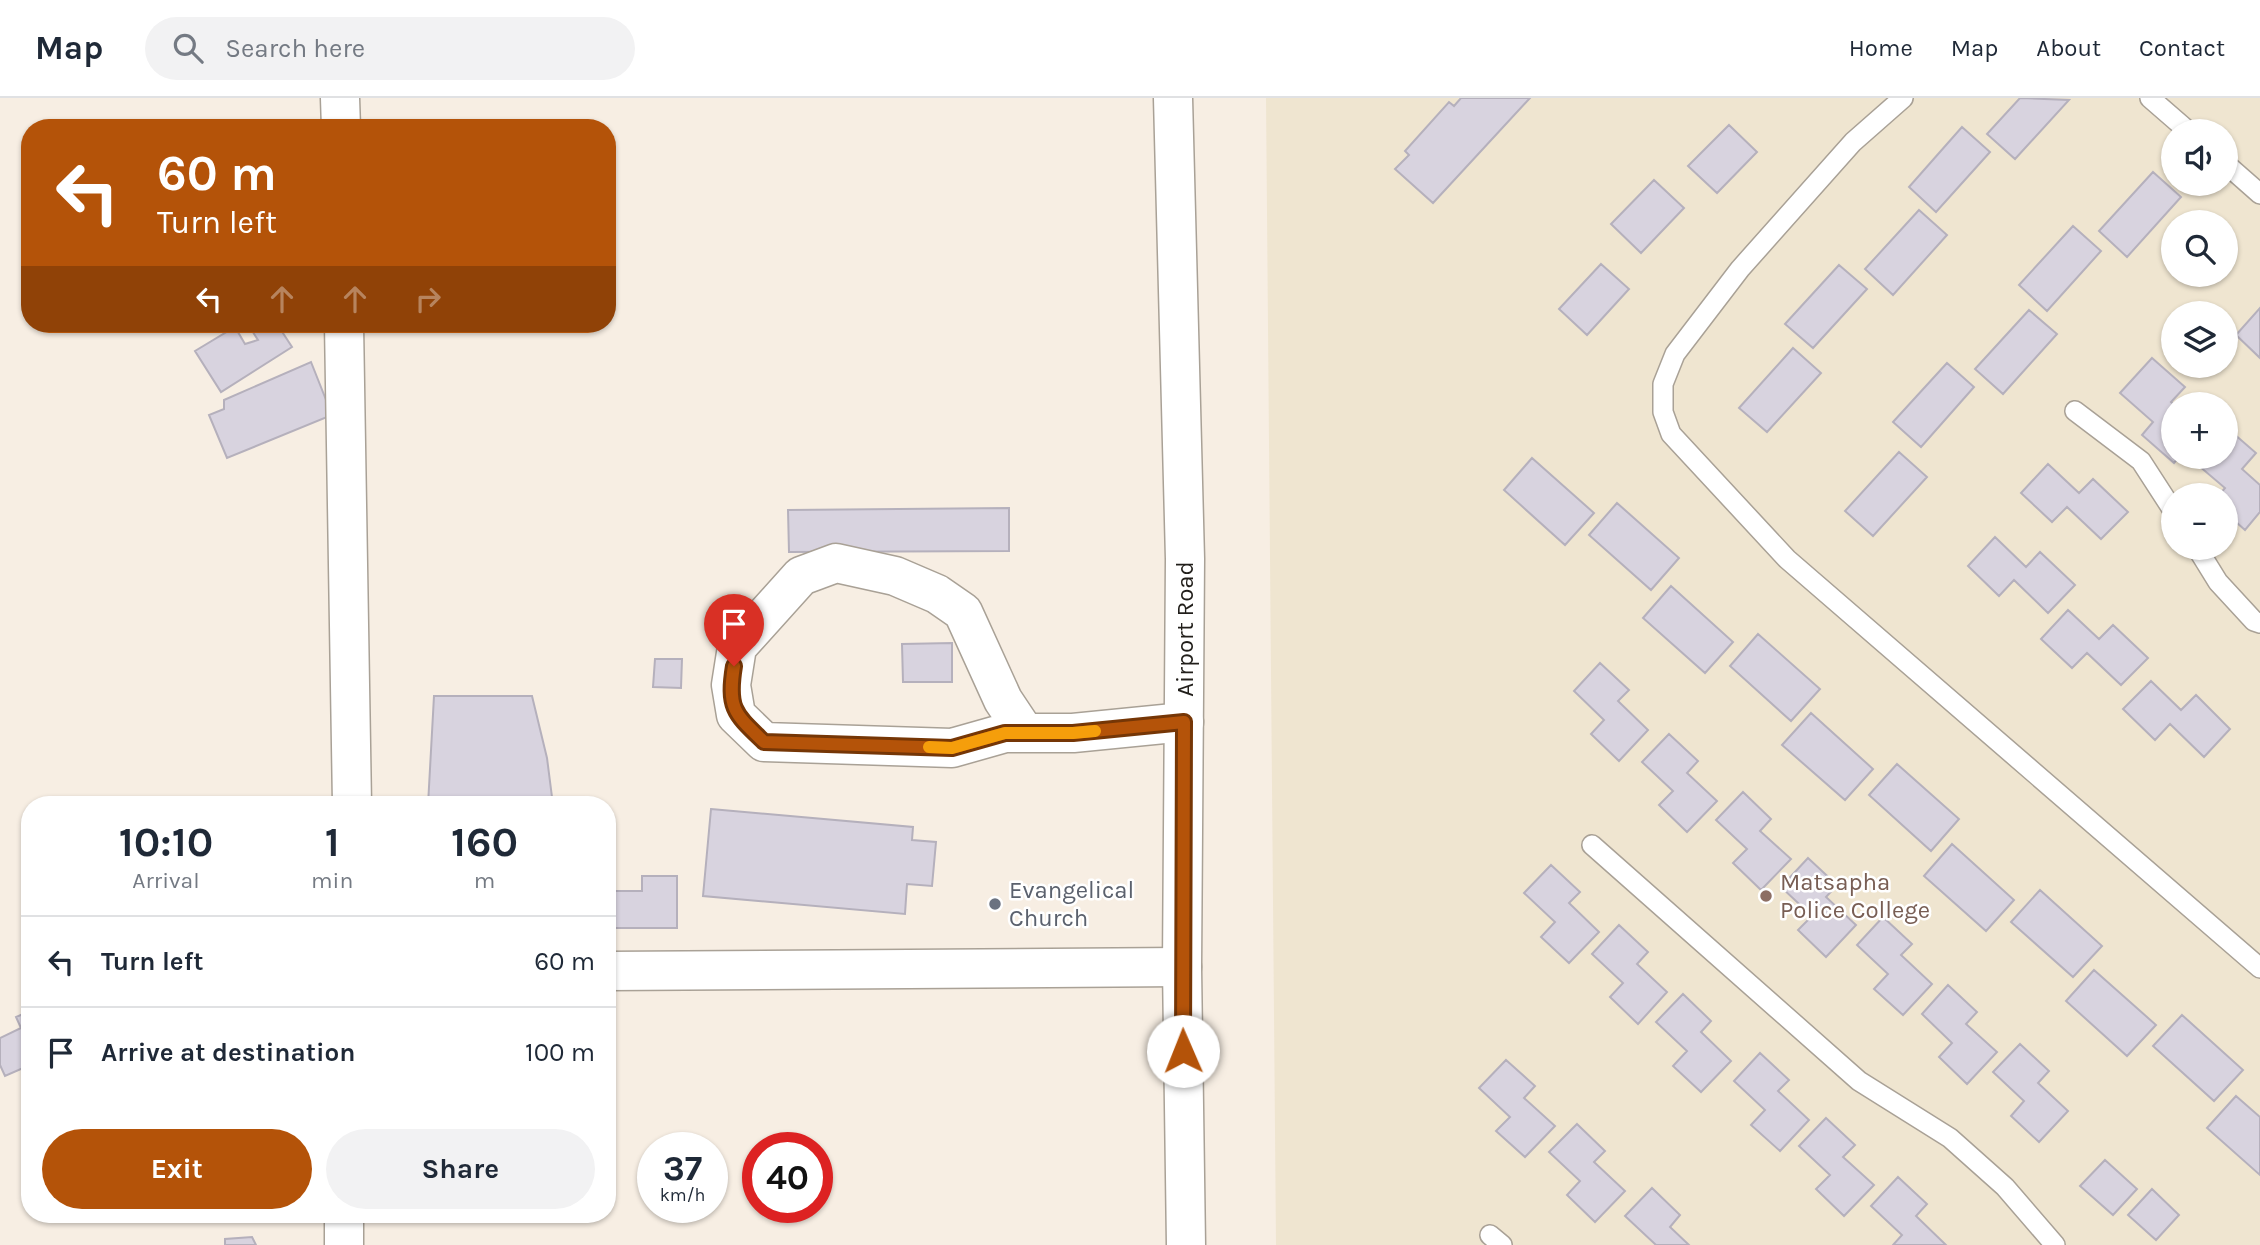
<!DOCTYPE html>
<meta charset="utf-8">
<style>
:root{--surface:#fff;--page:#f2f2f3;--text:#1f2937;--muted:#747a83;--line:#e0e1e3;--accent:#b45309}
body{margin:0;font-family:Karla,sans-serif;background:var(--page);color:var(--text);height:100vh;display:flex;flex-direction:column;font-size:26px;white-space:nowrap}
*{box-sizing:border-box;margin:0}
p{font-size:23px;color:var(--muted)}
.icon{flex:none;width:38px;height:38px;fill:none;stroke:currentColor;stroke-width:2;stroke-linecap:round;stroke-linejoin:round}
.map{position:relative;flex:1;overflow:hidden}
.panel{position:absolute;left:21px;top:698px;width:595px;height:427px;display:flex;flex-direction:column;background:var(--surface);border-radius:28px;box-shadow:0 2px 5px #0004}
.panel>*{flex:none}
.top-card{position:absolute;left:21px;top:21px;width:595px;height:214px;border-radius:28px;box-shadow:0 2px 5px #0004;background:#b45309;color:#fff;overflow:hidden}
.buttons{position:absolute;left:2161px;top:21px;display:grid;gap:14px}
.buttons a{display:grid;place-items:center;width:77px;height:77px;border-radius:50%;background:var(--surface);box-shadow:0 2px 5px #0004;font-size:35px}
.speed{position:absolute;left:637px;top:1034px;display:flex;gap:14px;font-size:35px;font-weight:700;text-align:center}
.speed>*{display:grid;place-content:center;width:91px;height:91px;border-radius:50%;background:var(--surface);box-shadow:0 2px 5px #0004;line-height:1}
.speed small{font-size:18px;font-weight:400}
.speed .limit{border:10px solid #d22;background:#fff;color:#111}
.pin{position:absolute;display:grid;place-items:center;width:60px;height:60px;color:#fff;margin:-72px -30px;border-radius:50% 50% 50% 0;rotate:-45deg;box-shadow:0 0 7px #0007}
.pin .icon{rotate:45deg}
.me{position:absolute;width:77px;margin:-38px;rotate:359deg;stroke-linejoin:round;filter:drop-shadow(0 0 5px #0008)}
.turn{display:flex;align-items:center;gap:24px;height:147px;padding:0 21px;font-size:32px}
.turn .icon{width:91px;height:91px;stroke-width:2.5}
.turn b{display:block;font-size:49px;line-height:60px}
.lanes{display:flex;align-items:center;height:66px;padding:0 21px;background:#0003;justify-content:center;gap:35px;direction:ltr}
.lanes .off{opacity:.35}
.eta{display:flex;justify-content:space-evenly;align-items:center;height:119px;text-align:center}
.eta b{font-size:42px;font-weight:700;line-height:49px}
.button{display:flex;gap:14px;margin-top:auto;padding:14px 21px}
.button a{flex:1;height:80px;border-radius:42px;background:var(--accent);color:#fff;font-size:28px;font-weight:700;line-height:80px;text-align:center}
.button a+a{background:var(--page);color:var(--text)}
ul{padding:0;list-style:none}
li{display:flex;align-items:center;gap:21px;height:91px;padding:0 21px;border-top:2px solid var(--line)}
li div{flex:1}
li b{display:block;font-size:26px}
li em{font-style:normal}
header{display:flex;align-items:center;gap:42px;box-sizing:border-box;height:98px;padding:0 35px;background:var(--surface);border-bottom:2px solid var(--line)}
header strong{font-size:33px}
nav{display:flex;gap:38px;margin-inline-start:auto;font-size:24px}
.search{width:490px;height:63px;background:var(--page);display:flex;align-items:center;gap:18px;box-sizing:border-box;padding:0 24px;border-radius:38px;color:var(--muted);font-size:26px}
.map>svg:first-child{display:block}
.education{fill:#efe5d0;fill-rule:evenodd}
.building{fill:#d8d3df;stroke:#b5b0bc;stroke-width:2}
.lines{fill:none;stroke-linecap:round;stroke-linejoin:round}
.lane-casing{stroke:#a9a196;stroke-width:22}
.street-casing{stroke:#a9a196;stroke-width:41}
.secondary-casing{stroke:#a9a196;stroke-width:41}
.lane{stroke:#fff;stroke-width:19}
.street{stroke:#fff;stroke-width:38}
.secondary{stroke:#fff;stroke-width:38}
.route-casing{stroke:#753606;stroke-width:18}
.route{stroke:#b45309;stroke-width:12}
.slow{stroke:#f59e0b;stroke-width:12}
.education-dot{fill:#8d6e63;stroke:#fff;stroke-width:2.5}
.worship-dot{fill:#6b7280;stroke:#fff;stroke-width:2.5}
.labels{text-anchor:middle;stroke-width:5;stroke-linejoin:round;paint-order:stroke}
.street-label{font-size:24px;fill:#211e1a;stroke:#fff}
.education-label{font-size:24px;fill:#785e54;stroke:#fff;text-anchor:start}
.worship-label{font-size:24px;fill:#5b616d;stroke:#fff;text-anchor:start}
</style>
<header>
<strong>Map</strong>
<div class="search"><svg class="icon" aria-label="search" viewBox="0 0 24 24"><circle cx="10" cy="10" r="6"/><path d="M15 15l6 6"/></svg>Search here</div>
<nav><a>Home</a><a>Map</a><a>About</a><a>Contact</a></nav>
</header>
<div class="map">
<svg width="2260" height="1147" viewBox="0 0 2260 1147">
<rect width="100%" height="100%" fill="#f7eee3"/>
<path class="education" d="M1266,0H2260V1147H1276ZM2174,33H2226V86H2174ZM2174,124H2226V177H2174ZM2174,215H2226V268H2174ZM2174,306H2226V359H2174ZM2174,397H2226V450H2174Z"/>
<path class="building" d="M1461,0H1530L1433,105L1395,71L1409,57L1405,53L1449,4L1454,8Z
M2020,0L2069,2L2015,61L1987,36Z
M1729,27L1757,54L1717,95L1688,68Z
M1962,29L1990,54L1936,114L1909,89Z
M2153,74L2181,99L2127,159L2099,133Z
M1654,82L1684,110L1641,155L1611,126Z
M1919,112L1947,137L1893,197L1865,171Z
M2073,128L2101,153L2047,213L2019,187Z
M1601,166L1629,191L1587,237L1559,211Z
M1839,167L1867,191L1813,250L1785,226Z
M2260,210V260L2236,237Z
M2029,212L2057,236L2003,296L1975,271Z
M253,226H277L292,249L221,294L195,253L235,229L245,246L258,242L249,228Z
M1793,250L1821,275L1767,334L1739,310Z
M2152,260L2185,289L2171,304L2174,307V359H2179L2174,365L2142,337L2153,324L2120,295Z
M311,264L332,317L227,360L209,317L224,311V302Z
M1947,265L1974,289L1921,349L1893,324Z
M2226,329L2256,355L2242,371L2260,387V414L2245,432L2226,415V397H2219L2225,390L2192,362L2195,359H2226Z
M1899,354L1927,379L1873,438L1845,413Z
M1532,360L1594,415L1565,447L1504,392Z
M2048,366L2079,395L2093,381L2128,414L2101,441L2067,409L2052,424L2021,395Z
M1617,405L1679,460L1651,492L1589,437Z
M1009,410V453L789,454L788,412Z
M1995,439L2026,469L2040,454L2075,487L2048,515L2014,482L1999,498L1968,468Z
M1671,488L1733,544L1705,575L1643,520Z
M2068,512L2099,541L2113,527L2148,560L2121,587L2087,555L2072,570L2041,541Z
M1758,536L1820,591L1791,623L1730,568Z
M952,545V584H903L902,546Z
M655,561H682L681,590L653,589Z
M1600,565L1629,592L1618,603L1648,632L1619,663L1591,636L1604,622L1574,593Z
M2151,583L2181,612L2196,597L2230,631L2204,659L2170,626L2155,642L2123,611Z
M434,598H532L547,660L552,699L481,706L428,707Z
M1811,615L1873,671L1845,702L1782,647Z
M1669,636L1698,663L1687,675L1717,703L1687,734L1659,707L1673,693L1642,664Z
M1897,666L1959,721L1931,753L1869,697Z
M1743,694L1771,721L1760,733L1791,761L1761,792L1733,765L1747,751L1716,722Z
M711,711L913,729L912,742L936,744L932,788L907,786L905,816L703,798Z
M1952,746L2014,802L1986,833L1924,778Z
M1808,760L1837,787L1826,799L1856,827L1826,859L1798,832L1812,818L1781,789Z
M1551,767L1580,794L1569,805L1599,834L1569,865L1541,839L1555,824L1524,795Z
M642,778H677V830H607V793H642Z
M2040,792L2102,848L2073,879L2011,824Z
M1883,819L1912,846L1901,857L1932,886L1903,917L1874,891L1888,876L1857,847Z
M1619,827L1648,854L1637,866L1667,894L1638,926L1610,899L1623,885L1592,856Z
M2094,872L2156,927L2127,958L2066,903Z
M1948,887L1977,914L1966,926L1997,954L1967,986L1939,959L1952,945L1922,916Z
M1683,896L1711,923L1701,934L1731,963L1701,994L1673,968L1687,953L1656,924Z
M30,913V967L5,978L0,967V940L21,930L16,919Z
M2182,917L2243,972L2214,1003L2153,948Z
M2020,946L2049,973L2038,985L2068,1013L2039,1044L2011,1018L2024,1003L1993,974Z
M1760,955L1789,982L1778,993L1809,1022L1780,1053L1751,1027L1765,1012L1734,983Z
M1506,962L1535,988L1524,1000L1555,1028L1525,1059L1496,1033L1510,1019L1479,990Z
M2236,998L2260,1019V1077L2207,1030Z
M1826,1020L1855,1047L1843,1059L1874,1087L1844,1118L1816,1091L1830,1077L1799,1048Z
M1577,1026L1605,1053L1594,1064L1625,1093L1595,1124L1567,1097L1580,1083L1549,1054Z
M2105,1062L2137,1091L2113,1117L2080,1088Z
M1898,1079L1927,1106L1916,1118L1946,1147H1893L1902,1137L1871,1108Z
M1652,1090L1680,1117L1670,1129L1689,1147H1656L1625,1118Z
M2152,1091L2179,1117L2156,1142L2128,1117Z
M252,1139L256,1147H225V1141Z"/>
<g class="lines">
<defs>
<path id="lane" d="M1903,0L1853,44L1740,171L1675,256L1663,286V314L1671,336L1787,461L2260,870
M2150,0L2188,33
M2226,66L2260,96
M2075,313L2141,363L2174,414
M2197,450L2218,484L2254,523L2260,525
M1592,747L1859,983L1950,1040L2005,1089L2055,1147
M1490,1137L1502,1147"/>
<path id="street" d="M340,0L341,30
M344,226L352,707
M1025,635L1003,602L963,514L937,496L895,478L836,465L801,478L737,549L731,587L736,617L764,644L952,650L1005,635H1073L1184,624
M607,873L1182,869
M344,1147V1116"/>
<path id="secondary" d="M1173,0L1185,461L1182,869L1186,1147"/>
</defs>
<use href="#lane" class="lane-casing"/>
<use href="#street" class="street-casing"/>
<use href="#secondary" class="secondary-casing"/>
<use href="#lane" class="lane"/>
<use href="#street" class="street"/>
<use href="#secondary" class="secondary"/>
</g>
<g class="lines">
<defs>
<path id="route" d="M734,568C727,611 735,616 764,644L952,650L1005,635H1073L1184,624L1183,953"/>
</defs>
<use href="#route" class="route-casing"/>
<use href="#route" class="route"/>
<path class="slow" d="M929,649L952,650L1005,635H1073L1095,633"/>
</g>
<circle class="education-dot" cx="1766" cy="798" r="7"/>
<circle class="worship-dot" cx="995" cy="806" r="7"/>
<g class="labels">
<g class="street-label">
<text transform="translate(1185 531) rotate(-90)" y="8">Airport Road</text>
</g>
<g class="education-label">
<text x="1780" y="792">Matsapha<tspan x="1780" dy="28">Police College</tspan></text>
</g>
<g class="worship-label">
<text x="1009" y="800">Evangelical<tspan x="1009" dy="28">Church</tspan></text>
</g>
</g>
</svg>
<div class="buttons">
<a><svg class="icon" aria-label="sound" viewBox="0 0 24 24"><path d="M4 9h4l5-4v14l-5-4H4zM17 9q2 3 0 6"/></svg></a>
<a><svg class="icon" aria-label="search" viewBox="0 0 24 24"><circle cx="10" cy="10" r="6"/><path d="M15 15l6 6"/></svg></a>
<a><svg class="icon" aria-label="layers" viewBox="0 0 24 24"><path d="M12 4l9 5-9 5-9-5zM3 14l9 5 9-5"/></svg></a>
<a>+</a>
<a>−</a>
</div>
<div class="speed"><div>37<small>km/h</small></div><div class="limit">40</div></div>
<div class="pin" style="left:734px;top:568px;background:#d93025"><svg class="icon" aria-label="arrive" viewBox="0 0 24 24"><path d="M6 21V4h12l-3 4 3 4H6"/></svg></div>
<svg class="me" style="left:1183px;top:953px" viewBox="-20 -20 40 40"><circle r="19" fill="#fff"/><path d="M0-13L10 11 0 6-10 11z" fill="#b45309"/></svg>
<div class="top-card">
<div class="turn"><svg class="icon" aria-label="left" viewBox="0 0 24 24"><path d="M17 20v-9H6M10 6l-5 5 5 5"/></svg><div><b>60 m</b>Turn left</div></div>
<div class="lanes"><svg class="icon" aria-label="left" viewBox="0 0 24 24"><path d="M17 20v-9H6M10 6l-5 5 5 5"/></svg><svg class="icon off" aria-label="ahead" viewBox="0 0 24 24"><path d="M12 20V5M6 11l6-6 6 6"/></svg><svg class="icon off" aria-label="ahead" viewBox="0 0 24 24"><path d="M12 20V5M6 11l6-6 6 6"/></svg><svg class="icon off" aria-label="right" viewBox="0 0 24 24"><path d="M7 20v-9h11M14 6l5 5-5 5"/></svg></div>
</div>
<section class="panel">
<div class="eta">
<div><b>10:10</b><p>Arrival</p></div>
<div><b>1</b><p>min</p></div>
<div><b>160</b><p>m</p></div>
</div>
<ul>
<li><svg class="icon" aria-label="left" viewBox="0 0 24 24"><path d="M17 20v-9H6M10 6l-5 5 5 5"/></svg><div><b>Turn left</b></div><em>60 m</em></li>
<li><svg class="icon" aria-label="arrive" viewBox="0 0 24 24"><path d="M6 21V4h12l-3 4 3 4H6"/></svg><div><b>Arrive at destination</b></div><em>100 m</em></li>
</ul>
<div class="button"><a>Exit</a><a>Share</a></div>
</section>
</div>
